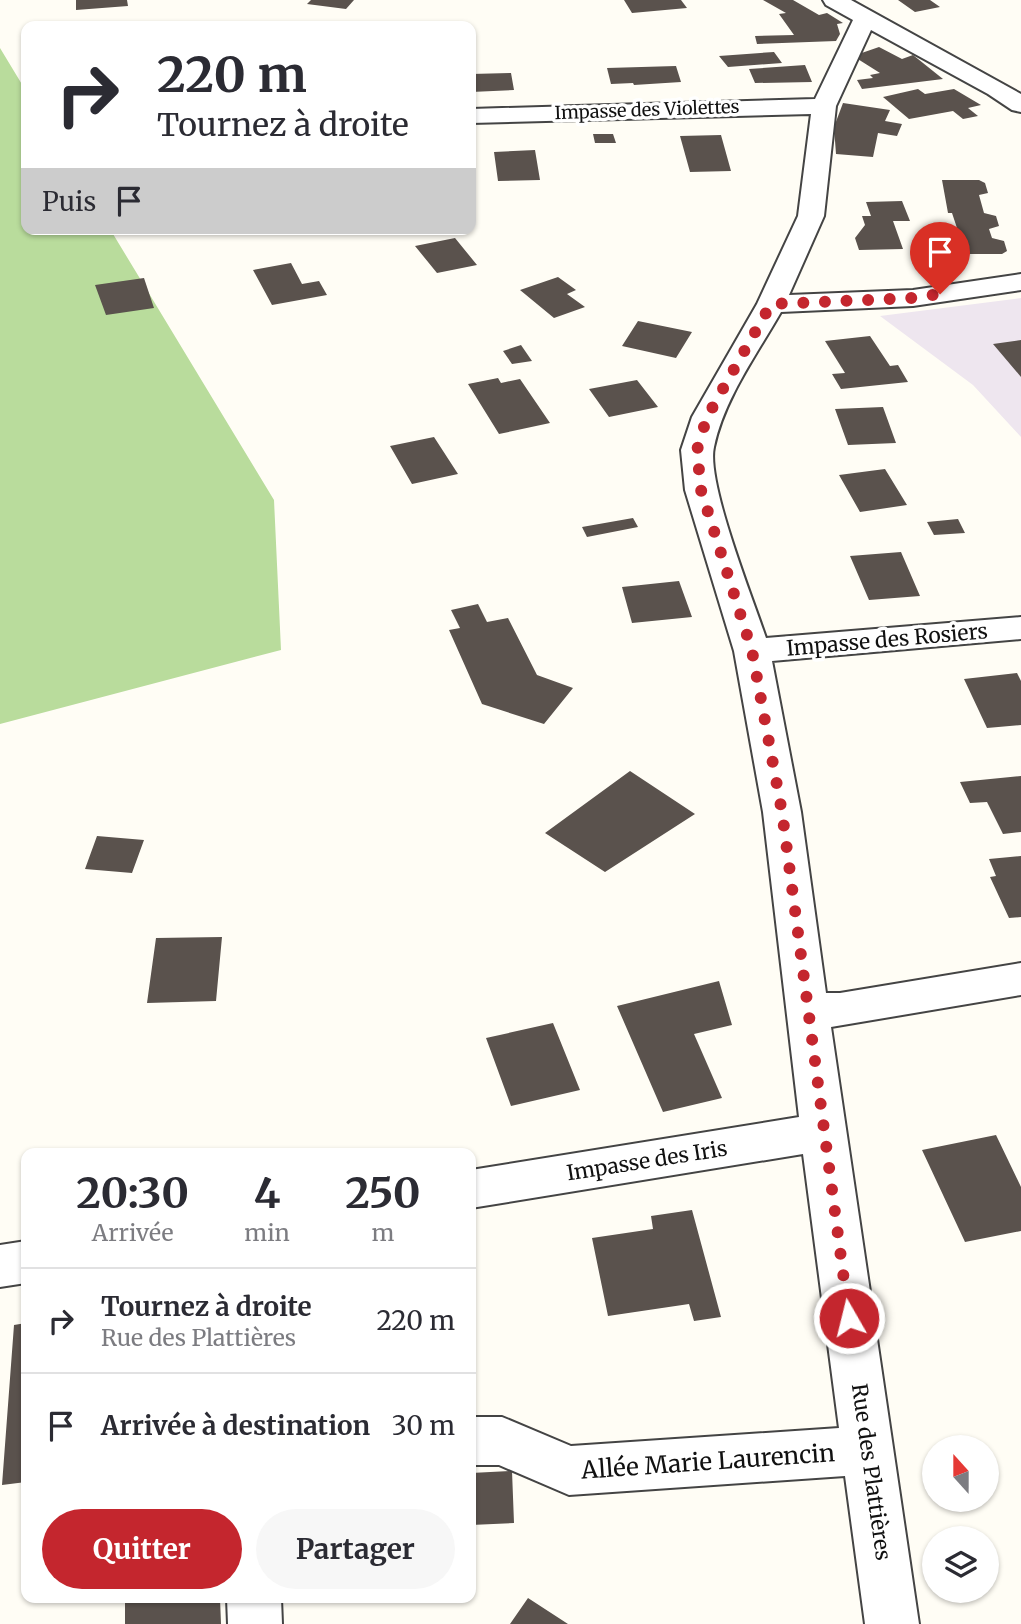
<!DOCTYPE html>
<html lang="fr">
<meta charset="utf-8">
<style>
:root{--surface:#fff;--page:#f7f7f7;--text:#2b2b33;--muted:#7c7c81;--line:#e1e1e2;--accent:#c4262e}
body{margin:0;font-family:Merriweather,serif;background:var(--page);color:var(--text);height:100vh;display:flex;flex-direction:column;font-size:26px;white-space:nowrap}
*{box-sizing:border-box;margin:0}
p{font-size:23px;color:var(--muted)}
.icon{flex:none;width:38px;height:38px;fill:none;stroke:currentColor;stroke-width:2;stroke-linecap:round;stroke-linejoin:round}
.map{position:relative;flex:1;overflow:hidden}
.sheet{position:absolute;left:21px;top:1148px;width:455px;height:455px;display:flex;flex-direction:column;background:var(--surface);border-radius:14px;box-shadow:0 2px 5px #0004}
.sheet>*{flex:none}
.guide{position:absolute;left:21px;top:21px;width:455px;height:214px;border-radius:14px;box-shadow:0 2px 5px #0004;background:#fff;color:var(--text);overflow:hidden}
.needle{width:46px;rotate:339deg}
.tools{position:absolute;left:922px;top:1435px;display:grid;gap:14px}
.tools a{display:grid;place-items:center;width:77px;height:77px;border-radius:50%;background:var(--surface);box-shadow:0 2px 5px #0004;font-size:35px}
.pin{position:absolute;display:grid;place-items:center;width:60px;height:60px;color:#fff;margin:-72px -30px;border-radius:50% 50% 50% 0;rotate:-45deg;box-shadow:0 0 7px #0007}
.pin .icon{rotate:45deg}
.me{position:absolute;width:77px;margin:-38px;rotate:352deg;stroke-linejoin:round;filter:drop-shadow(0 0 5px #0008)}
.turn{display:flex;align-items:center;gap:24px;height:147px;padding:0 21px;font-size:32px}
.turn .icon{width:91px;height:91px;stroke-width:2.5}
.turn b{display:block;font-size:49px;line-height:60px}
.then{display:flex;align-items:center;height:66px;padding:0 21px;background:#0003;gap:14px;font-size:26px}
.eta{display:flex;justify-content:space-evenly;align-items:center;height:119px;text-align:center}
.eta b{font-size:42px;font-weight:700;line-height:49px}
.cta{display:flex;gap:14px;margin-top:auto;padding:14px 21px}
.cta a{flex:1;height:80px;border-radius:42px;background:var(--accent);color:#fff;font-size:28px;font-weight:700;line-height:80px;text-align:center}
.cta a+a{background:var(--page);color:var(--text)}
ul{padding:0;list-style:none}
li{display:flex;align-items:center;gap:21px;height:105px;padding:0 21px;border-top:2px solid var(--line)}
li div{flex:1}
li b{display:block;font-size:26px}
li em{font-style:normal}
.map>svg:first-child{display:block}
.industrial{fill:#eee6ef}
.forest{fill:#b9dc9c}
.building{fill:#5a524d}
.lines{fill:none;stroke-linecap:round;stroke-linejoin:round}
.minor-casing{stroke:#444;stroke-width:4}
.minor{fill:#fff;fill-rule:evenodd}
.route{stroke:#c4262e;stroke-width:12;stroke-dasharray:0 21.6}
.labels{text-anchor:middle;stroke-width:7;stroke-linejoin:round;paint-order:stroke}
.far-street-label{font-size:18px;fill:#111;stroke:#fff}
.street-label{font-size:21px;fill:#111;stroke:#fff}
.near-street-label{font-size:24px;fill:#111;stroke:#fff}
</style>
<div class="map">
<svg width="1021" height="1624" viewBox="0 0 1021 1624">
<rect width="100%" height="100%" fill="#fffdf5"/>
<path class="industrial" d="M1021,298V437L973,385L880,316Z"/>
<path class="forest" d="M0,48L26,91V229H110L274,500L281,650L0,724Z"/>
<path class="building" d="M76,0H127L128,6L76,10Z
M311,0H354L346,9L307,4Z
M624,0H681L687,8L632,13Z
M763,0H793L819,15L827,13L843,23L837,24L840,34L836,41L757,44L755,36L794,35L779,14L786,13Z
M898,0H930L940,7L915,12Z
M879,47L902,59L913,55L943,79L862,89L857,80L873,78L870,75L880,73L853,56Z
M774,52L782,63L728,67L719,56Z
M805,65L812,82L755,83L749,69Z
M676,66L681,82L634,85L633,83L611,84L607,68Z
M511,73L514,90L471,92V74Z
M918,89L925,94L954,89L981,105L968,108L978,116L963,119L953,111L909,119L883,97Z
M843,103L890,110L885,121L902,124L897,136L878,133L873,157L836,154L834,127Z
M593,134H613L616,143H595Z
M721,135L731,171L690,172L680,136Z
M535,150L540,180L498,181L494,152Z
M942,180H979L985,183L988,193L979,195L984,213L996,216L999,226L989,229L992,238L1004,241L1007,251L1002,254H964L959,238H956L953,228H957L952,213H948Z
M902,201L910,221H893L903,249L859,250L855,238L865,225L862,216H871L866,202Z
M455,238L477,265L437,273L415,246Z
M291,263L302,284L319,281L327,295L272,305L253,270Z
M558,277L576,290L567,294L585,307L554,318L520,290Z
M144,278L154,308L106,315L95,285Z
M638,321L692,332L676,358L622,346Z
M870,336L890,366L898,365L908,382L841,389L832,374L845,373L825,341Z
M1021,340V377L993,344Z
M521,345L532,361L512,364L503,351Z
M498,378L501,383L520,379L550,423L499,434L468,384Z
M637,380L658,407L609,417L589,389Z
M883,407L896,443L848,445L835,409Z
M434,437L458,474L412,484L390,446Z
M885,469L907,505L860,512L839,475Z
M633,518L638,527L587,537L582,527Z
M958,519L965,533L934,535L927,522Z
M901,552L920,596L869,600L850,556Z
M679,581L692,617L632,623L622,587Z
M478,604L487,622L508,618L537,675L573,688L544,724L482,704L449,630L460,628L451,610Z
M1017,673L1021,681V725L987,728L964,679Z
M630,771L695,814L605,872L545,833Z
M1021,776V832L1003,834L987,802L970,803L960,782Z
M97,836L144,840L132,873L85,869Z
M1021,856V917L1009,918L990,877L996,876L989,859Z
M222,937L216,1001L147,1003L156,938Z
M719,981L732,1025L694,1034L722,1098L663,1112L617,1006Z
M553,1023L580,1090L511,1106L486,1038Z
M996,1135L1021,1187V1231L965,1242L922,1150Z
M692,1210L721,1317L694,1321L689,1304L608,1316L592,1238L653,1229L651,1216Z
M26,1323V1482L2,1485L14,1325Z
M512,1471L514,1523L471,1525V1473Z
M125,1598H220L221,1624H125Z
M528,1598L568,1624H510Z"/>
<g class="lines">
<defs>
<path id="minor" d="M823,0H851L1021,94V112L1012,110L988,94L871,30L836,106L824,216L789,295L913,290L1021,274V290L913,306L781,312C757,354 724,399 714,447C706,482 753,599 766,638L1021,617V639L772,661L801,812L826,993H840L1021,963V995L831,1027L919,1624H865L845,1476L569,1495L499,1465H471V1417H502L571,1446L839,1428L803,1154L471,1208V1170L799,1117L763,812L734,651L685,490L681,450L692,417L757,304L798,216L811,114L471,123V109L815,99L853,20L826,5Z
M26,1241V1283L0,1287V1245Z
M227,1598H281L282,1624H228Z"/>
</defs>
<use href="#minor" class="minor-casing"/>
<use href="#minor" class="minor"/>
</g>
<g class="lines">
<path class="route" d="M849,1318L782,812L752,651L701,490L697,450L707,417L771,304L913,298L940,294"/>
</g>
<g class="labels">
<g class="far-street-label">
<text transform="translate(647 110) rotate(-2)" y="6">Impasse des Violettes</text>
</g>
<g class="street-label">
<text transform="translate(887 640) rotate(-5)" y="7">Impasse des Rosiers</text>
<text transform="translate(647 1161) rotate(-9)" y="7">Impasse des Iris</text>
<text transform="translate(871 1472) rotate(82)" y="7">Rue des Plattières</text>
</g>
<g class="near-street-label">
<text transform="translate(708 1462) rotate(-4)" y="8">Allée Marie Laurencin</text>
</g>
</g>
</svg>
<div class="tools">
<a><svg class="needle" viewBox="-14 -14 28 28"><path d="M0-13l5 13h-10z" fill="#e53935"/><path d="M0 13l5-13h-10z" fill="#7c7c81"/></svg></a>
<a><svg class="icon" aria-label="layers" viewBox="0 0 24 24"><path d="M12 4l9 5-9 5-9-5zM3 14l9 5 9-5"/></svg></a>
</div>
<div class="pin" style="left:940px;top:294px;background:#d93025"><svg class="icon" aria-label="arrive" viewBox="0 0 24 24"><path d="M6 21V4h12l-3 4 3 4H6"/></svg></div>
<svg class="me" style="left:849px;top:1318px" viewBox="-20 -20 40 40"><circle r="17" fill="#c4262e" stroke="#fff" stroke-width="3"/><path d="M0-11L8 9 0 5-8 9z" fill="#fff"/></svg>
<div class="guide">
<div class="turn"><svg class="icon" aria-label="right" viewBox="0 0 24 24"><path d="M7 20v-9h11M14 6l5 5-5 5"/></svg><div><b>220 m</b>Tournez à droite</div></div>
<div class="then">Puis<svg class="icon" aria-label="arrive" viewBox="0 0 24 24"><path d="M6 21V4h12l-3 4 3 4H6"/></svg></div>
</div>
<section class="sheet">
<div class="eta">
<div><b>20:30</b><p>Arrivée</p></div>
<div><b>4</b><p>min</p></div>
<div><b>250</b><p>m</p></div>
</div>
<ul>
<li><svg class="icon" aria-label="right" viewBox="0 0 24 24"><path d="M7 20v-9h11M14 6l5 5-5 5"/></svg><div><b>Tournez à droite</b><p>Rue des Plattières</p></div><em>220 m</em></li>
<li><svg class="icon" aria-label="arrive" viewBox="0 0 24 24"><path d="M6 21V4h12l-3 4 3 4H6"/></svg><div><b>Arrivée à destination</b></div><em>30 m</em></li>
</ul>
<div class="cta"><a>Quitter</a><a>Partager</a></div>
</section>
</div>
